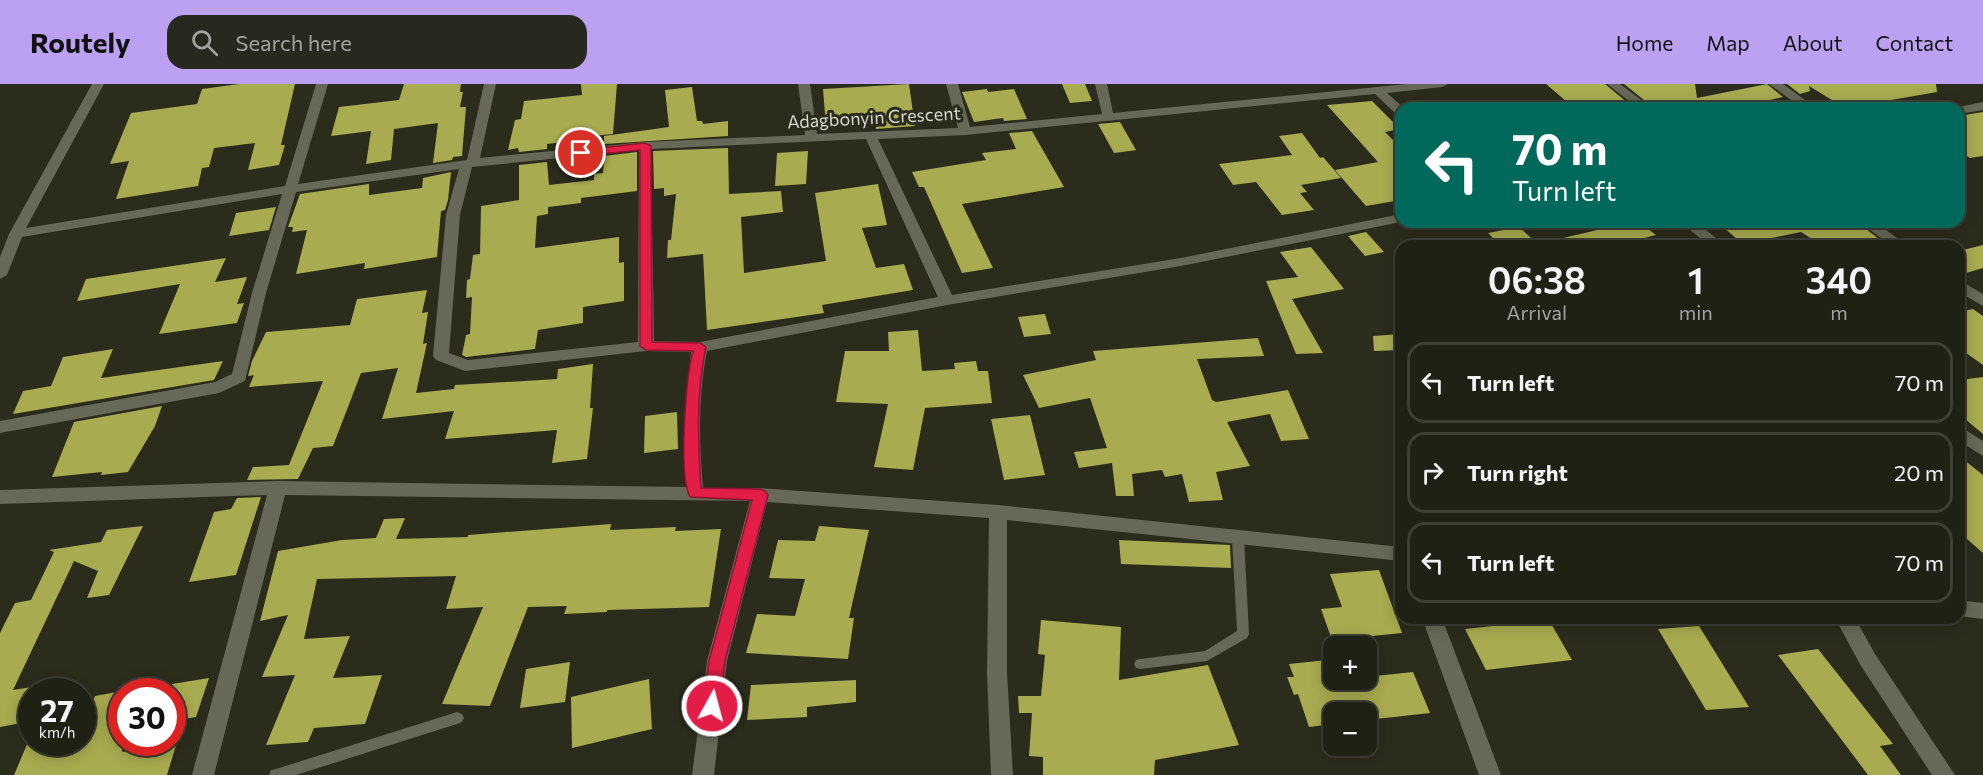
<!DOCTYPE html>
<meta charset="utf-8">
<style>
:root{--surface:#202115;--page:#28291e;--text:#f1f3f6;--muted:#a2a3a0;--line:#3d3e34;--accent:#bca0f2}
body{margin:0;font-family:Commissioner,sans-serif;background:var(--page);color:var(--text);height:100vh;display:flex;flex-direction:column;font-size:22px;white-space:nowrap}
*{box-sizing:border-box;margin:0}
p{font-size:20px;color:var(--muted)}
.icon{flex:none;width:33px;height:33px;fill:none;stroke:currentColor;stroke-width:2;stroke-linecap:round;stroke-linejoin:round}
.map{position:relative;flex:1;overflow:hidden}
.side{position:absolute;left:1395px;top:156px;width:570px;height:384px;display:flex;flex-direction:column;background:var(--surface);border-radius:18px;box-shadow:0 3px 15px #0003,0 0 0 2px var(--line)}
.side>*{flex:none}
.top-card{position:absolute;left:1395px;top:18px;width:570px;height:126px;border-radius:18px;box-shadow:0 3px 15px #0003,0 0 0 2px var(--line);background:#00695c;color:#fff;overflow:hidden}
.tools{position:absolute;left:1323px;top:552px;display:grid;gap:12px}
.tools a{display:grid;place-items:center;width:54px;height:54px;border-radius:12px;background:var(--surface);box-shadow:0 3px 15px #0003,0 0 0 2px var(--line);font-size:30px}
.speed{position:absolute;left:18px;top:594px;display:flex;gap:12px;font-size:30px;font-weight:700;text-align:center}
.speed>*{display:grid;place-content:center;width:78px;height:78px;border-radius:50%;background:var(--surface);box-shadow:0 3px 15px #0003,0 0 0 2px var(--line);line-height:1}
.speed small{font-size:15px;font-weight:400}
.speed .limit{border:9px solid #d22;background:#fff;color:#111}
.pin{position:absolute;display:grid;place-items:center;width:51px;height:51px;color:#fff;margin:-26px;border:3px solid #fff;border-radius:50%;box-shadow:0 2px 6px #0007}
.me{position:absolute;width:66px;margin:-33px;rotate:7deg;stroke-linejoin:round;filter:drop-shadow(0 0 4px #0008)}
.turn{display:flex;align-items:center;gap:21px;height:126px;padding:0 18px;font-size:27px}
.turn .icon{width:78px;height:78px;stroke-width:2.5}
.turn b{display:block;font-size:42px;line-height:51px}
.eta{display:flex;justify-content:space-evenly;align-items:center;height:102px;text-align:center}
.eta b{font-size:36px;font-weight:600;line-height:42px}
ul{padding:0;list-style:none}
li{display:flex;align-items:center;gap:18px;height:81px;margin:0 12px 9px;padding:0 6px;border:3px solid var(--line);border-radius:18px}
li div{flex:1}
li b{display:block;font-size:22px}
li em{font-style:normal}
header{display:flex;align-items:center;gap:36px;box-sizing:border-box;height:84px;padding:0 30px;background:var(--accent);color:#111}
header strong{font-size:28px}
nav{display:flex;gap:33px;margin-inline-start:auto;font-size:21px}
.search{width:420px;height:54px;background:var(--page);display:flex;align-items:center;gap:15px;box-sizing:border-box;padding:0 21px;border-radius:18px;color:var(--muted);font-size:22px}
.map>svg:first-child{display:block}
.building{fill:#a8ab4f}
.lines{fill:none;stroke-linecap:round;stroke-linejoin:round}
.service{fill:#676857;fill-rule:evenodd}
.minor{fill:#676857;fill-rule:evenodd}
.route{fill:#e11d48;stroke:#92132f;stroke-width:1.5}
.labels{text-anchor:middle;stroke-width:6;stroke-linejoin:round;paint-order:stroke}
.far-street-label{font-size:18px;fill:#d6d7cd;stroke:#2b2c1c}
</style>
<header>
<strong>Routely</strong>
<div class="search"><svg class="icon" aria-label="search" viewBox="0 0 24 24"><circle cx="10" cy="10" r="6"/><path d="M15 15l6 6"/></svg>Search here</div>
<nav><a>Home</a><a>Map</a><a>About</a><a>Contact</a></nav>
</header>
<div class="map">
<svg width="1983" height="691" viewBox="0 0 1983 691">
<rect width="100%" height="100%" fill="#2b2c1c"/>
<path class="building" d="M239,0H295L281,61H285L279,81L248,86L255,59L214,64L209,83L202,84L198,102L116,115L129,77L110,80L131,29L197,20L202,5Z
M404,0H461L460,8H463L460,23H466L462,72L453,73L452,76L433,79L438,39L394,45L391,76L366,80L371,47L331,52L339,23L399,16Z
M581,0H617L613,50L572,54V57L547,60V65L519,68L518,64L508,66L515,36L521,35L524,17L582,11Z
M909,0L915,42L876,45V38L826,42L823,5Z
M1062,0H1085L1092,17L1070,19Z
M1546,0H1605L1634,24H1574Z
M1624,0H1695L1697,14L1767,0L1783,13L1732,24H1654Z
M1787,0H1936L1937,8L1845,24L1809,2L1810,7L1800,10Z
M692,3L697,37H702L703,40L728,37V52L604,60V52L669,43L665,6Z
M987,5L988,8L1014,5L1027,35L1004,37L1003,34L974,38L962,8Z
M1372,17L1400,45L1385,48L1401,64V116L1366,122L1335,86L1378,78L1327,21Z
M1983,28V72L1970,74L1959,67V32Z
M1120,38L1136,66H1137L1114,69L1098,40Z
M1032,47L1064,103L962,120L993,184L962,189L924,103H919L912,88L986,76L982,69L1016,65L1009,49Z
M1302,49L1320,74L1323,73L1341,94L1301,101L1307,108L1300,109L1314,126L1282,131L1256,98L1233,101L1219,80L1292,71L1279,52Z
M728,64L729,110L781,107L783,128L741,133L744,189L826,177L815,109L878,100L887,141L862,144L876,184L904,180L913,206L822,221L824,229L707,246L703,170L667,174L668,156H671L676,110L664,112V104L654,105L653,67Z
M808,67L806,100L775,102L777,69Z
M637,68V107L581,114V119L548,123V130L537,132L535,164L619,153V179L624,178V217L583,223V239L538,246L535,265L466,273L462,271L466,251L470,250L472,213L466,214L467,196L470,195L473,171L480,170L481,122L519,116V81L547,78L549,101L594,96V90L603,89L604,72Z
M451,88L448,116L445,126L441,127L437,173L364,185L365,179L296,190L307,146L292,148L293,143H288L300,110L369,100V111L422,104L423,94Z
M276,123L269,146L229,152L236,129Z
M1604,138H1639L1656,151L1612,162H1560L1559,155L1610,143Z
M1752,138H1857L1888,162H1823L1801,148L1743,160L1723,143Z
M1519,143L1540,162H1501L1488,149Z
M1366,148L1384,168L1365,172L1348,152Z
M1983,161V184L1959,191V167Z
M1311,163L1344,205L1292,215L1323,269L1296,270L1266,197L1298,193L1280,168Z
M226,174L215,198L247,193L237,220L244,219L237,239L159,250L180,200L77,217L86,195Z
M427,206L422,229L428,228L423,260L427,259L416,309L454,305L455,301L557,295L558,285L593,280L590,324H593L587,375L552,379L557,346L445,355L454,327L382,335L398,284L361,289L333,362L313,364L298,395L247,396L253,383L289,381L323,297L249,303L254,291L248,292L252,277L266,248L350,241L357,215Z
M1973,225L1983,232V281L1959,264V228Z
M1045,230L1051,250L1024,253L1018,233Z
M918,246L922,287L955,285L954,279L976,277L978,287H988L992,319L925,324L913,386L874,383L888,320L836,318L845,267H889L888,248Z
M1401,250V266L1374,267L1373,252Z
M1258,254L1264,272L1197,275L1212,316L1216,318L1288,306L1309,355L1281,357L1270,330L1227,338L1250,382L1216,388L1223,416L1189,418L1182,390L1165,393L1162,386L1132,390L1134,412H1116L1112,379L1079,384L1074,368L1107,364L1090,314L1039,324L1023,291L1096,276L1093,267Z
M113,265L101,294L223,277L214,296L13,330L23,307L51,302L63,273Z
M1983,293V350L1959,330V296Z
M162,322L155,342L128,388L101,391L102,388L52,393L74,338Z
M677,328L678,365L644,369L645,332Z
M1030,331L1045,391L1004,396L991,335Z
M1959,372L1983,391V469L1959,448Z
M261,413L236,491L189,498L214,428L231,425L237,414Z
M405,434L396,455L468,453V451L611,440L610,446L676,443L675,447L721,445L709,523L607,526V528L564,530L567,522L528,523L490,622L442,620L483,523L446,525L456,492L317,495L304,555L350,552L333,594L382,591L365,640L314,644L308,658L266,661L295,591L262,593L288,531L260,537L278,467L342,456L376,454L384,435Z
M143,442L109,511L87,514L98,487L74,477L13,606L32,603V637L0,643V549L15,519L31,516L54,468L49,466L101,458L107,446Z
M819,442L869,446L849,534H854L848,575L746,569L757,530L795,532L805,495L769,494L778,456L815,457Z
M1119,456L1230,461L1231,484L1121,480Z
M1379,486L1402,549L1332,556L1321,525L1342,523L1330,490Z
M1041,536L1121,543L1119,596L1208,581L1239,661L1155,676L1154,691H1043V673L1029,672L1032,629H1019L1018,612H1041L1045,571L1038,570Z
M1549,536L1572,576L1486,586L1465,545Z
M1699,542L1749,623L1706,626L1658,545Z
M1818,565L1893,660L1880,662L1901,691H1868L1778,571Z
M1327,576L1334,596H1366V593L1413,588L1430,629L1376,635L1373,628H1334V640L1309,643L1298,610L1294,611L1287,593H1294L1289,580Z
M570,578L565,618L520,624L526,585Z
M209,594L196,633L172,637V600Z
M649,595L652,645L572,664L571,613Z
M856,596V618L807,623V633L747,636L751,601Z
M122,607V668L177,658L167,691H14L28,658H82V645L95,612Z"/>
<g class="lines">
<path class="service" d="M1238,449L1242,451L1244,454L1249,550L1247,554L1207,577L1140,585L1136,584L1134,580L1136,576L1140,575L1205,567L1237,547L1232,454L1234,451Z
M457,628L462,630L464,634L462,638L457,640L296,691H269L271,686L276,685Z"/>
<path class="minor" d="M92,0H104L26,144L285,102L316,0H328L298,100L467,76L484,0H496L480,74L645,58L805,51L798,0H810L817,50L958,44L946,0H958L970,43L1102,30L1095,0H1107L1113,29L1407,0H1448L1442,3L1387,9L1404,24H1401V32L1397,31L1375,10L965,51L878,55L952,211L1181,174L1401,130V138L1181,182L947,221L707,267C698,312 699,358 703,404H760L998,421L1401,463V477L1007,436V589L1013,691H991L987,589L989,434L767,418L727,577L714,691H692L707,577L750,417L285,411L214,691H192L267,411L0,420V406L278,397L686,403L684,336L691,268L646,267L465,287L436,276L433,272L446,131L459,85L296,108L266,209L245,297L219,309L0,349V337L215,298L232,290L252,209L282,110L22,153L7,191L0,195V173L9,150ZM866,55L938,213L700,258L654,257L651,65ZM639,66L638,258L468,276L449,269L460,131L472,83Z
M1607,0H1620L1652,24H1638Z
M1769,0H1783L1816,24H1802Z
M1983,18V26L1959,30V24H1954Z
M1680,138H1696L1726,162H1710Z
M1859,138H1875L1908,162H1892Z
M1959,196L1983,210V222L1959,208Z
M1959,342L1983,357V372L1959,357Z
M1959,516L1983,519V535L1959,532Z
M1422,534H1442L1501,691H1479Z
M1835,534H1855L1875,570L1955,691H1932L1861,582Z"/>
</g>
<path class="route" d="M645,59L651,62L652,258L700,259L706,263C696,309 698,356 701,404L760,405L765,407L768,411L725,577L720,622L718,627L712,629L706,627L703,622L709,577L752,416L690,413C678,390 686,293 693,267L646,266L640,262V66L581,72L576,69L581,66Z"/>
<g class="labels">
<g class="far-street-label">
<text transform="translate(874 34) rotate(-3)" y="6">Adagbonyin Crescent</text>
</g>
</g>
</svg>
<div class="tools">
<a>+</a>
<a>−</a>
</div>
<div class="speed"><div>27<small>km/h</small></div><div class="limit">30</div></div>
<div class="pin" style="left:581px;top:69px;background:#d93025"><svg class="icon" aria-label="arrive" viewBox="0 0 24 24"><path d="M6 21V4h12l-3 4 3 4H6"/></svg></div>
<svg class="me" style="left:712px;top:622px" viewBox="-20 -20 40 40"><circle r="17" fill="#e11d48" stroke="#fff" stroke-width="3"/><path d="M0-11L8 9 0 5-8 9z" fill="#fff"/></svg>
<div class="top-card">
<div class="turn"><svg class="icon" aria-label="left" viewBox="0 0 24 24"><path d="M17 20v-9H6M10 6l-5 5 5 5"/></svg><div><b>70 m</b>Turn left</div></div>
</div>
<section class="side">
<div class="eta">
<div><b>06:38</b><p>Arrival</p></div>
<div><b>1</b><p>min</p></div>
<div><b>340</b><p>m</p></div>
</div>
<ul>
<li><svg class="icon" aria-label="left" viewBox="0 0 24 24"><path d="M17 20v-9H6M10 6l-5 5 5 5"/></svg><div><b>Turn left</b></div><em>70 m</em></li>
<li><svg class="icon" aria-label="right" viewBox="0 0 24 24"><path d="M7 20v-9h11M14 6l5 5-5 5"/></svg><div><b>Turn right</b></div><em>20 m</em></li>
<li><svg class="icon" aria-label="left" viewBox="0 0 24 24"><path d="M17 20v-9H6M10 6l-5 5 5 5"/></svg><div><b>Turn left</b></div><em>70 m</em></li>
</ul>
</section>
</div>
